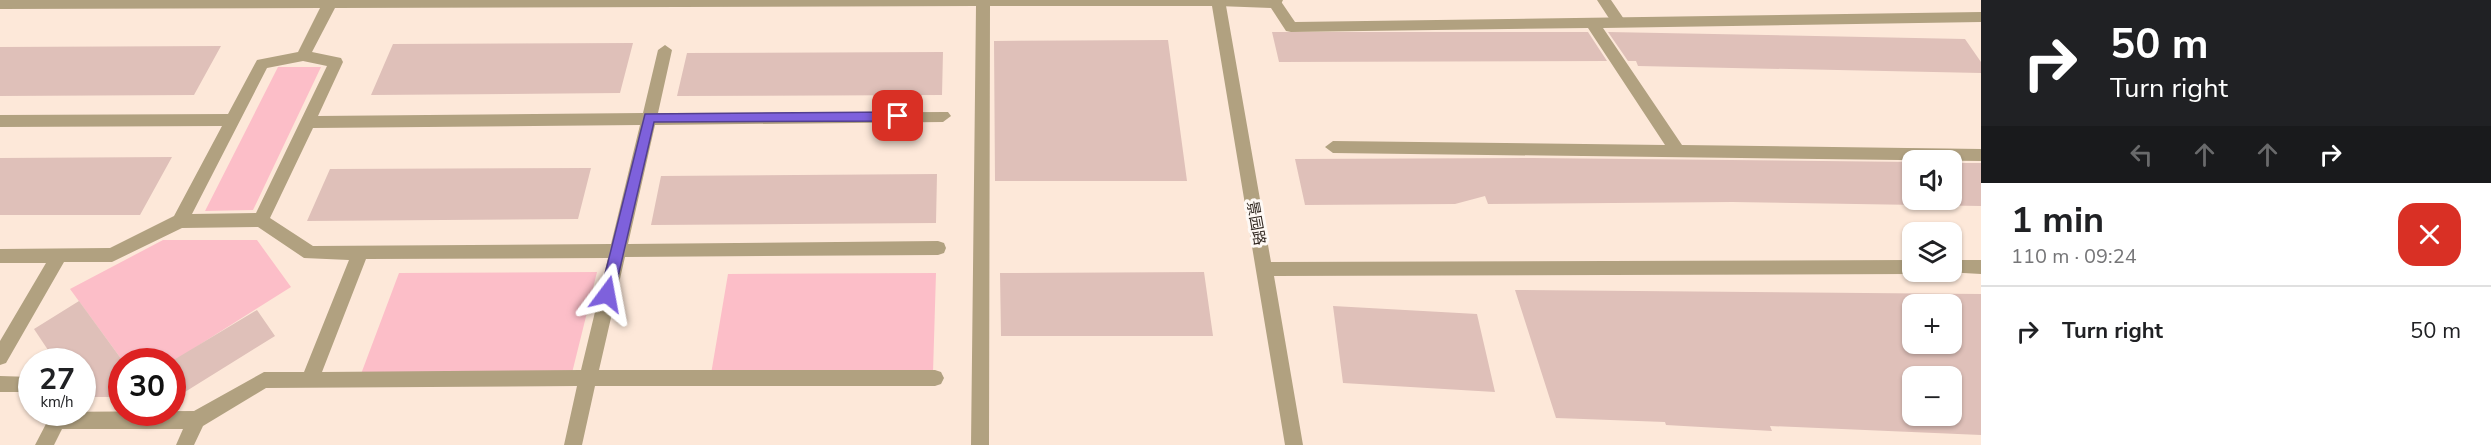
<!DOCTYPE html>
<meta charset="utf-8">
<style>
:root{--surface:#fff;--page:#f6f6f6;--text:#202124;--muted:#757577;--line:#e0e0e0}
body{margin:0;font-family:"Nunito Sans","Noto Sans SC",sans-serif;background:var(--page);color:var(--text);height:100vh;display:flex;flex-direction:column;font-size:22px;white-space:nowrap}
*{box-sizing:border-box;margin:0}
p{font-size:20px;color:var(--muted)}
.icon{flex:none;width:33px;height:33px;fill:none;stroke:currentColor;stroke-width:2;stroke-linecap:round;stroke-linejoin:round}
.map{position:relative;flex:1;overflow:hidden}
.drawer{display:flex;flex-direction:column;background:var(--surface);width:510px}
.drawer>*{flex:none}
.hud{background:#202124;color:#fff;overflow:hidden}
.controls{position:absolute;left:1902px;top:150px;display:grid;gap:12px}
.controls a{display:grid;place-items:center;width:60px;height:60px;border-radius:12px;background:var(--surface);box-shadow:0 2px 4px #0004;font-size:30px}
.speed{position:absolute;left:18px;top:348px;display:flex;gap:12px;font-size:30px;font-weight:700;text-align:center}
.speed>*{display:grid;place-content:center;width:78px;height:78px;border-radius:50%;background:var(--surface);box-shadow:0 2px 4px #0004;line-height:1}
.speed small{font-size:15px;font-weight:400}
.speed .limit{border:9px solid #d22;background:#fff;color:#111}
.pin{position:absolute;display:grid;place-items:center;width:51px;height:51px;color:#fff;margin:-26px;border-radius:12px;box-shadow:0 3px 9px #0006}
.me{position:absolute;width:66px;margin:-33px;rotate:13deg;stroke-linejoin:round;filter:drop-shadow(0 0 4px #0008)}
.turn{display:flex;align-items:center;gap:21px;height:126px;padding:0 30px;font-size:27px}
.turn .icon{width:78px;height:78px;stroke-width:2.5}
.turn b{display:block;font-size:42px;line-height:51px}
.lanes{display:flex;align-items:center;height:57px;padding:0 30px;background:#0003;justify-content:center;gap:30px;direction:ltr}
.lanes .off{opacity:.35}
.round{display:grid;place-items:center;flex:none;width:63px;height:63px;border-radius:18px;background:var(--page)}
.headline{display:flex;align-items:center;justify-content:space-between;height:102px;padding:0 30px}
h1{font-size:36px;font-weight:700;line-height:45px}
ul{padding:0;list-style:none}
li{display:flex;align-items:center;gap:18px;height:90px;padding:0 30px;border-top:2px solid var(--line)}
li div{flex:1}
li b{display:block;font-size:22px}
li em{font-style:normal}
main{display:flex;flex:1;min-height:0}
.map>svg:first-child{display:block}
.green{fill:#fcbec8}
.building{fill:#dfc0b9;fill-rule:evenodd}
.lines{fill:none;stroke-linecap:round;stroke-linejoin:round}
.service{fill:#b1a180;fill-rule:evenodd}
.minor{fill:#b1a180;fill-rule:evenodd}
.route{fill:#7e61dc;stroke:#523f8f;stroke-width:1.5}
.labels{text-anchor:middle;stroke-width:6;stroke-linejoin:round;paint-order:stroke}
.street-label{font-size:15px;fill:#302720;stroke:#fef9f5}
</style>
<main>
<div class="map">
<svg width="1981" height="445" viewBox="0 0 1981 445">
<rect width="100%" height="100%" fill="#fde8d9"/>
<path class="green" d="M278,67H321L253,210L205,211Z
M163,240H257L291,287L177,359L122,360L70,289Z
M597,272L572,373L361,374L399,273Z
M936,273L933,373L711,374L728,274Z"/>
<path class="building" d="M1272,32H1588L1607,61L1279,62Z
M1608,32L1965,39L1981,62V73L1638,66L1636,61H1628Z
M1168,40L1187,181H995L994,41Z
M633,43L620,93L371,95L393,44Z
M221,46L194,95L0,96V47Z
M943,52L942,95L677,96L687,53Z
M172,157L140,215H0V158Z
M1533,158L1912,162V200H1952V163H1981V206L1732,202L1488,204L1485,196L1455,204L1305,205L1295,159Z
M591,168L578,219L307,221L330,169Z
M937,174L936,223L651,225L661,176Z
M1204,272L1213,336H1001L1000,273Z
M1515,290L1981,294V435L1770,426L1772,431L1666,425L1665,422L1556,418ZM1912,304H1952V344H1912ZM1912,376H1952V416H1912Z
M79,301L122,360V397H82V362H56L34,329Z
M1333,306L1477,314L1495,392L1343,383Z
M257,310L275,336L172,400V361Z"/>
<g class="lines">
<path class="service" d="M1212,0H1280L1295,22L1981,12V22L1603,28L1682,145L1981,149V161L1333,153L1325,147L1333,141L1665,145L1588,28L1291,32L1286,31L1271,8L1218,6L1213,4Z"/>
<path class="minor" d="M0,0H1225L1271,262L1912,260V272H1918L1912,274L1274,276L1303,445H1285L1212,6H990L989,445H971L976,6L335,8L312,52L341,58L343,62L318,116L643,113L658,50L665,45L672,50L658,113L948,112L951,116L943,122L655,125L628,244L938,241L944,243L946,248L944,253L938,255L625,257L599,370H935L941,372L944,378L941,384L935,386H595L582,445H564L577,386L266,388L203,426L194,445H176L183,429H62L54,445H35L47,422L42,412L194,411L264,372H304L349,260L304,258L258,227L182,228L112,262H64L6,363L0,365V341L46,263H0V249L110,248L174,216L222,126L0,127V115L228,114L257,60L298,52L320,8L0,9ZM303,61L327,66L256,213L192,214L267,68ZM640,125L611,244L313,246L270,218L313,128ZM608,258L581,370L322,372L366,259Z
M1269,0H1283L1280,6H1270Z
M1597,0H1611L1626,22L1624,26H1614Z
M1952,260H1981V274L1946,272H1952Z
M0,376L32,377V395L25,392H0Z"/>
</g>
<path class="route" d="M898,112L904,116L898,121L654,122L614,294L607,300L602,299L600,294L645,114Z"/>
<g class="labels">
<g class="street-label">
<text transform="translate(1256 223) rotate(80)" y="5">景园路</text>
</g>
</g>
</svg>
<div class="controls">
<a><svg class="icon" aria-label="sound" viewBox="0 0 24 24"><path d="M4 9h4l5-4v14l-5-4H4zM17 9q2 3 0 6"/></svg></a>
<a><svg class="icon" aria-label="layers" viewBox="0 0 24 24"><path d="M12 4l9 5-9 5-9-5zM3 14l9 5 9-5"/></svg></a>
<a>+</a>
<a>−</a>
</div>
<div class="speed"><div>27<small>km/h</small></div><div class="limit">30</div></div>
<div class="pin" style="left:898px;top:116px;background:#d93025"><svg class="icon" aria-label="arrive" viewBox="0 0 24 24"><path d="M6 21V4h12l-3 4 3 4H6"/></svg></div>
<svg class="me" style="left:607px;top:294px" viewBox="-20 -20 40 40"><path d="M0-17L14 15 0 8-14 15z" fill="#7e61dc" stroke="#fff" stroke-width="4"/></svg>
</div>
<section class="drawer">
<div class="hud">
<div class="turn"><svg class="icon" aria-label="right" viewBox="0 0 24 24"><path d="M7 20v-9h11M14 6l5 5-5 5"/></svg><div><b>50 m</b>Turn right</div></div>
<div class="lanes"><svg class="icon off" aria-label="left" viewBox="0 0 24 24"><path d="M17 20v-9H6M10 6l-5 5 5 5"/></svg><svg class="icon off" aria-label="ahead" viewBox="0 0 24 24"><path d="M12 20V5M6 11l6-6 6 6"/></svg><svg class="icon off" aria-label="ahead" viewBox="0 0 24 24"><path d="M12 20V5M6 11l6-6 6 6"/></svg><svg class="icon" aria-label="right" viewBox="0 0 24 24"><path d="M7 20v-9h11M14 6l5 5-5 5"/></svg></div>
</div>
<div class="headline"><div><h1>1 min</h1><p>110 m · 09:24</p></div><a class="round" style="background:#d93025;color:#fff"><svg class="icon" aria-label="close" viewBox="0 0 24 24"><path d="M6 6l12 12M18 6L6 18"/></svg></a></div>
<ul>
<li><svg class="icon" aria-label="right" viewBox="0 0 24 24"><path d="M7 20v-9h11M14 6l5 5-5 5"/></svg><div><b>Turn right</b></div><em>50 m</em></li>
</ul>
</section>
</main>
